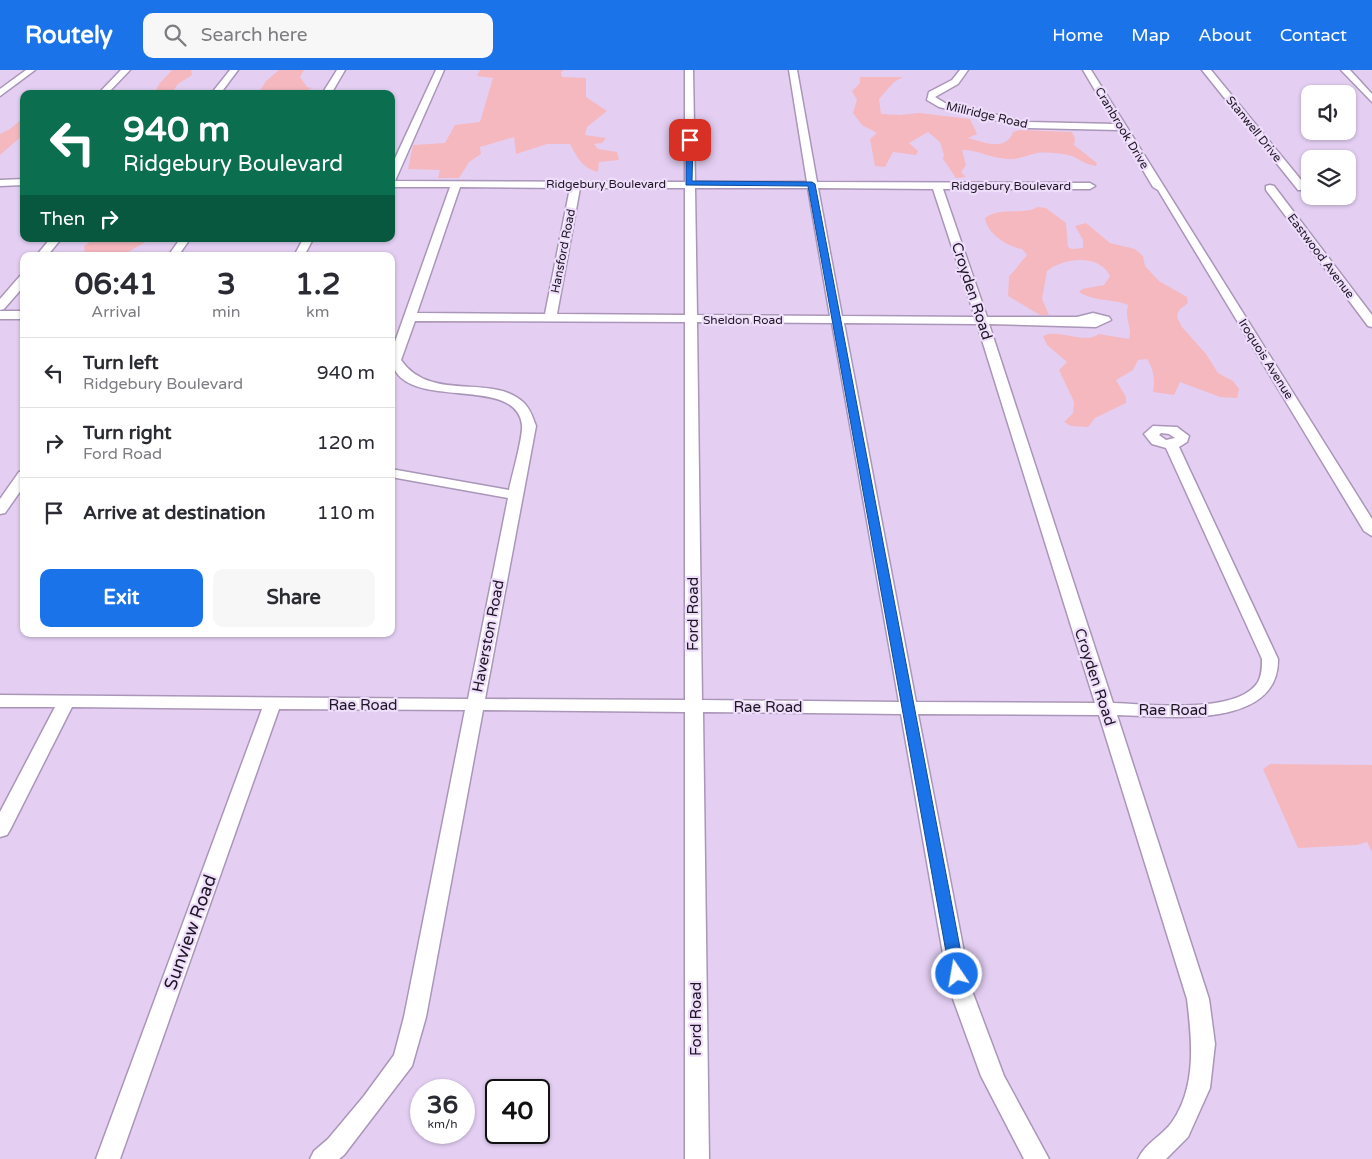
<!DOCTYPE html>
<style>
:root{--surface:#fff;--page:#f7f7f7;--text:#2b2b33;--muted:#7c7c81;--line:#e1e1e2;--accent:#1a73e8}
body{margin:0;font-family:"Varela Round",sans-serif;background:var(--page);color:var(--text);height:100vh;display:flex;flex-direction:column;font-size:19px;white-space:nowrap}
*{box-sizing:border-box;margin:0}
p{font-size:16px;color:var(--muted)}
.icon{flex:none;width:28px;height:28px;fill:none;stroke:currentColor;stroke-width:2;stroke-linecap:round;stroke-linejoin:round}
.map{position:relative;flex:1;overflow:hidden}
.side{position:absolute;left:20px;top:182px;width:375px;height:385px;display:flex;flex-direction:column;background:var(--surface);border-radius:10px;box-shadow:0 1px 4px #0004}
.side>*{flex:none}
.top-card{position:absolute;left:20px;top:20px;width:375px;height:152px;border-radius:10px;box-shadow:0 1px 4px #0004;background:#0b6e4f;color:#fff;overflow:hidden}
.controls{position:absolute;left:1301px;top:15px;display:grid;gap:10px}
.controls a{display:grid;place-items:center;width:55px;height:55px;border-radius:10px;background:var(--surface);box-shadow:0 1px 4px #0004;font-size:25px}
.speed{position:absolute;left:410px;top:1009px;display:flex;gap:10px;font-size:25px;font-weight:700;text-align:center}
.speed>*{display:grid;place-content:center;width:65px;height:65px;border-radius:50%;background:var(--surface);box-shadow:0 1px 4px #0004;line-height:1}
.speed small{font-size:12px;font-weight:400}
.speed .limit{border:2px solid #111;border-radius:8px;background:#fff;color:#111}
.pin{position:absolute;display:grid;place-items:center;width:42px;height:42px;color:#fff;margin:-21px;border-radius:10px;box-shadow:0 2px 8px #0006}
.me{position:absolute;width:55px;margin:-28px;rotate:348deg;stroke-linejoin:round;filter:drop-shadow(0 0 4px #0008)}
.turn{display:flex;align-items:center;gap:18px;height:105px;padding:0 20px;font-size:22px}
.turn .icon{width:65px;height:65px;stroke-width:2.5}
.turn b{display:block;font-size:35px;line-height:42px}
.then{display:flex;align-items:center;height:48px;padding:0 20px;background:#0003;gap:10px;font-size:19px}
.eta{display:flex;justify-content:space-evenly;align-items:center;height:85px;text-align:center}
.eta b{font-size:30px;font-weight:800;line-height:35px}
.primary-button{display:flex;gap:10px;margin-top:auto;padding:10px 20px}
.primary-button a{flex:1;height:58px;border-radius:10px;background:var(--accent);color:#fff;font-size:20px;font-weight:800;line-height:58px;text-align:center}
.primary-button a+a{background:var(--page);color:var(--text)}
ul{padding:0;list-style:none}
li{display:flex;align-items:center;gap:15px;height:70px;padding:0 20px;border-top:1px solid var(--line)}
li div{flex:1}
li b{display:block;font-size:19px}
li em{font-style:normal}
header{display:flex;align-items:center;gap:30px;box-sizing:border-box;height:70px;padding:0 25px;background:var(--accent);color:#fff}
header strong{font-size:24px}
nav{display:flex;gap:28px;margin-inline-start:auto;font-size:18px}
.search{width:350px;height:45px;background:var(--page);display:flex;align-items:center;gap:12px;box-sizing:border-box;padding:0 18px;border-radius:10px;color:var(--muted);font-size:19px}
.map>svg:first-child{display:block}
.green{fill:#f5b8bf}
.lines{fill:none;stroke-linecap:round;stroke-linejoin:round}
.minor-casing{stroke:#aa96b8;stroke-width:3}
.minor{fill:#fff;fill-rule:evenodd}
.route{fill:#1a73e8;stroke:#114b97}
.labels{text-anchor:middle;stroke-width:4.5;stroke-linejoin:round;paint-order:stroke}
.far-street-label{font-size:12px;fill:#1e1623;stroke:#efdefb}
.street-label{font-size:15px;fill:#1e1623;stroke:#efdefb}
.near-street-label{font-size:18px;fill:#1e1623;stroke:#efdefb}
</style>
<header>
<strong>Routely</strong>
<div class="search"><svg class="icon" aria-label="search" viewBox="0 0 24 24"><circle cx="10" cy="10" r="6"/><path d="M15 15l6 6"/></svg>Search here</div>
<nav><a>Home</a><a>Map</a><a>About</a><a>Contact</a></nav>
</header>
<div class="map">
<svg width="1372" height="1089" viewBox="0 0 1372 1089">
<rect width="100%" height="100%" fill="#e4cff3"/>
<path class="green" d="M172,0H191L192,5L178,14L171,24H154L159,14Z
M279,0H304L300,7L307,17L312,18L299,24H258L266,11Z
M480,0H564L561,2L562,7L586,8V27L607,41L587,57L585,65L606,68L602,73L594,74L598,79L617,82L619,90L599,92L598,102C582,98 577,87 570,74H547L516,84L514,67L480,77L481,84L469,92L459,108H438L440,100L408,99L413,75L445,73L455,55L480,52L493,8L477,6Z
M860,7H903L894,12L879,29L881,44L900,45L919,43L970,49L977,64L968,68C983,72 1006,82 1013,62L1020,60L1072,62L1075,68L1074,75L1097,93L1096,96C1082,94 1078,87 1068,85C1059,83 1046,82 1037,83C1027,85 1018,90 1007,89C991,88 978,80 962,80L966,95L961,102L966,107L956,108L943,89L944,85L940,72L928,62L909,73L918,81L916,85L893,82L885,97L875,96L870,69L877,63L862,55L853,43L857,30L852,21L860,13Z
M24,47V64L0,85V64L10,59Z
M1038,137L1046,138L1066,153L1068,177L1072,179L1083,178V170L1075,156L1086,153L1110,173L1135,179L1143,186L1145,196L1159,211L1187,227L1188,233L1179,240L1177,247L1182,257L1206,284L1218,303L1233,311L1239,319L1237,328L1220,327L1180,312L1174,325L1153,322C1155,310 1154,300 1147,289L1138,290L1133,300L1116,310L1126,327V333L1095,348L1088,357L1071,356L1064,352L1073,343L1074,332L1059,300L1067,292L1047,275L1043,266C1060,258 1083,275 1099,264L1129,269C1133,257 1124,251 1128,235C1110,228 1095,232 1079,222L1082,219L1104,215L1110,206C1099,183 1063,188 1047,201L1042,229L1049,245H1040L1008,226L1009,206C1017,199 1020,192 1027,185L1022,179C1007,176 987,164 985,148C1001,136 1021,146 1038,137Z
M94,169H151L128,182V186H85L84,176Z
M1270,694L1372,695V782L1367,772L1357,775L1298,778L1263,699Z"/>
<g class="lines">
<defs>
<path id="minor" d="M26,0H35L0,26V19Z
M121,0H130L107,24H98Z
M230,0H238L220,24H211Z
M337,0H345L331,24H322Z
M436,0H444L395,111L685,112V0H693L695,112H807L789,0H797L817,112L1090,113L1095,116L1090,119H943L987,247H1077L1093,243L1109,247L1111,250L1096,257L989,254L1113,633C1147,634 1238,645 1258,612C1262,605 1262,597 1262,589L1166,378L1152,374L1144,364L1153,356L1177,357L1189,366L1187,372L1179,377L1278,589C1279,661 1165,646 1117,645L1209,929L1215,974L1210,1018L1188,1067L1166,1089H1138C1145,1073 1162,1066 1172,1052C1197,1016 1192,970 1187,929L1099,645L918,644L971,918L1004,1006L1049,1089H1024L981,1006L949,918L901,644L703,642L709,1089H685V642L483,640L426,947L412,996L344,1085L339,1089H310L314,1081L328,1069L364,1026L394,985L404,947L465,640L279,639L120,1089H96L262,639L72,637L10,760L7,765L0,767V742L55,637H0V625L468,629L508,428L391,407V399L509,420C512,405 523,368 522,355C516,300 391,348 391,283L450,117H391V97ZM460,117L570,118L545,244L417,243ZM580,118H685V245L557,244ZM695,118H808L830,246L697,245ZM818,118L933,119L975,247L842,246ZM415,251L685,252V630L485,629L536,356C533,348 530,338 523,332C491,303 431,333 401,290ZM697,252L832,253L899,632L702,630ZM844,253L977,254L1095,633L916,632ZM1161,363L1169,364L1175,368L1166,370L1159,365Z
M960,0H968L958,14L935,27L945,33L1028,52L1115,54L1083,0H1091L1372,449V466L1364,461L1158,120L1153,117L1119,60L1028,58L939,37L927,30L929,22L952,10Z
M1202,0H1211L1306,116V120H1298Z
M1341,0H1350L1372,24V32Z
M24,109V115L0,116V110Z
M1270,115L1274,116L1372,245V257L1368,256L1266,120V116Z
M50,169H61L47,186H36Z
M180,169H190L178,186H168Z
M303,169H313L304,186H294Z
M24,205V216L4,239L0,240V229L20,206Z
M0,241H24V249H0Z
M24,401V416L5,443L0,444V429L19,402Z"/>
</defs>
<use href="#minor" class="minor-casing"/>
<use href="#minor" class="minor"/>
</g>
<path class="route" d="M690,68L693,70L692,111L812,112L815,114L965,904L962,908L957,910L952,908L950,904L808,116L686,115V70Z"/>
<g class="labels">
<g class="far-street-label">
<text transform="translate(987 45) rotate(13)" y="4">Millridge Road</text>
<text transform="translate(1122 58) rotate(59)" y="4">Cranbrook Drive</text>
<text transform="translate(1254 59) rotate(51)" y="4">Stanwell Drive</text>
<text x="606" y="118">Ridgebury Boulevard</text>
<text x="1011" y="120">Ridgebury Boulevard</text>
<text transform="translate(563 181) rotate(-79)" y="4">Hansford Road</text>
<text transform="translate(1321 186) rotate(53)" y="4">Eastwood Avenue</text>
<text x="743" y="254">Sheldon Road</text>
<text transform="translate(1266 289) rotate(58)" y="4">Iroquois Avenue</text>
</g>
<g class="street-label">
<text transform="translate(972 221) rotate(72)" y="5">Croyden Road</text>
<text transform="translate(693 544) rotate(-90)" y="5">Ford Road</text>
<text transform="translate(488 566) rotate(-79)" y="5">Haverston Road</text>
<text transform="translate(1095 607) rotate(72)" y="5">Croyden Road</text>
<text x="363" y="640">Rae Road</text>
<text x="768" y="642">Rae Road</text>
<text x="1173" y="645">Rae Road</text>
<text transform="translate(696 949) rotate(-90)" y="5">Ford Road</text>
</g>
<g class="near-street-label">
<text transform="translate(190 862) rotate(-70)" y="6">Sunview Road</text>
</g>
</g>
</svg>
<div class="controls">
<a><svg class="icon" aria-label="sound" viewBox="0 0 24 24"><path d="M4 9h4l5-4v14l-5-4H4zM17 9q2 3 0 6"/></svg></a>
<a><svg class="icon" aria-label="layers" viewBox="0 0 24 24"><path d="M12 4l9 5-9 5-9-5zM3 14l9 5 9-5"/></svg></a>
</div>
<div class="speed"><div>36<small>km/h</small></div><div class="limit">40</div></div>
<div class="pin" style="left:690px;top:70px;background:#d93025"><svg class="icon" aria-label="arrive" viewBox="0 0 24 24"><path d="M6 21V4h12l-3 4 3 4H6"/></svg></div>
<svg class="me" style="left:957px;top:904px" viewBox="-20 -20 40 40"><circle r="17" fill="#1a73e8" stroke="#fff" stroke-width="3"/><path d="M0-11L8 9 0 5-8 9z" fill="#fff"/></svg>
<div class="top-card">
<div class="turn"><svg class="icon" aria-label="left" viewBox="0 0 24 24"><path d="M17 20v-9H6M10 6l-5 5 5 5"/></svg><div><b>940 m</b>Ridgebury Boulevard</div></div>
<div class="then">Then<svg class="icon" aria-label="right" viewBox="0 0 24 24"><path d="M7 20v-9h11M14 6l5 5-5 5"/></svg></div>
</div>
<section class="side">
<div class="eta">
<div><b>06:41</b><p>Arrival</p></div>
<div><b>3</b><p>min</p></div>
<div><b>1.2</b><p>km</p></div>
</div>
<ul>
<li><svg class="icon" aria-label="left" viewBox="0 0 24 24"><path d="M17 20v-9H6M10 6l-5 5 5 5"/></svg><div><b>Turn left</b><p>Ridgebury Boulevard</p></div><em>940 m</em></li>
<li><svg class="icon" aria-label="right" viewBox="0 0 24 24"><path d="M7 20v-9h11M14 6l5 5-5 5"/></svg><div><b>Turn right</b><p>Ford Road</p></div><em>120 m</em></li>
<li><svg class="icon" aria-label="arrive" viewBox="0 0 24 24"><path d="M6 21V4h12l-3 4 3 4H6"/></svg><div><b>Arrive at destination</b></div><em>110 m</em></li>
</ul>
<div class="primary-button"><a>Exit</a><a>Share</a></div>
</section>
</div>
